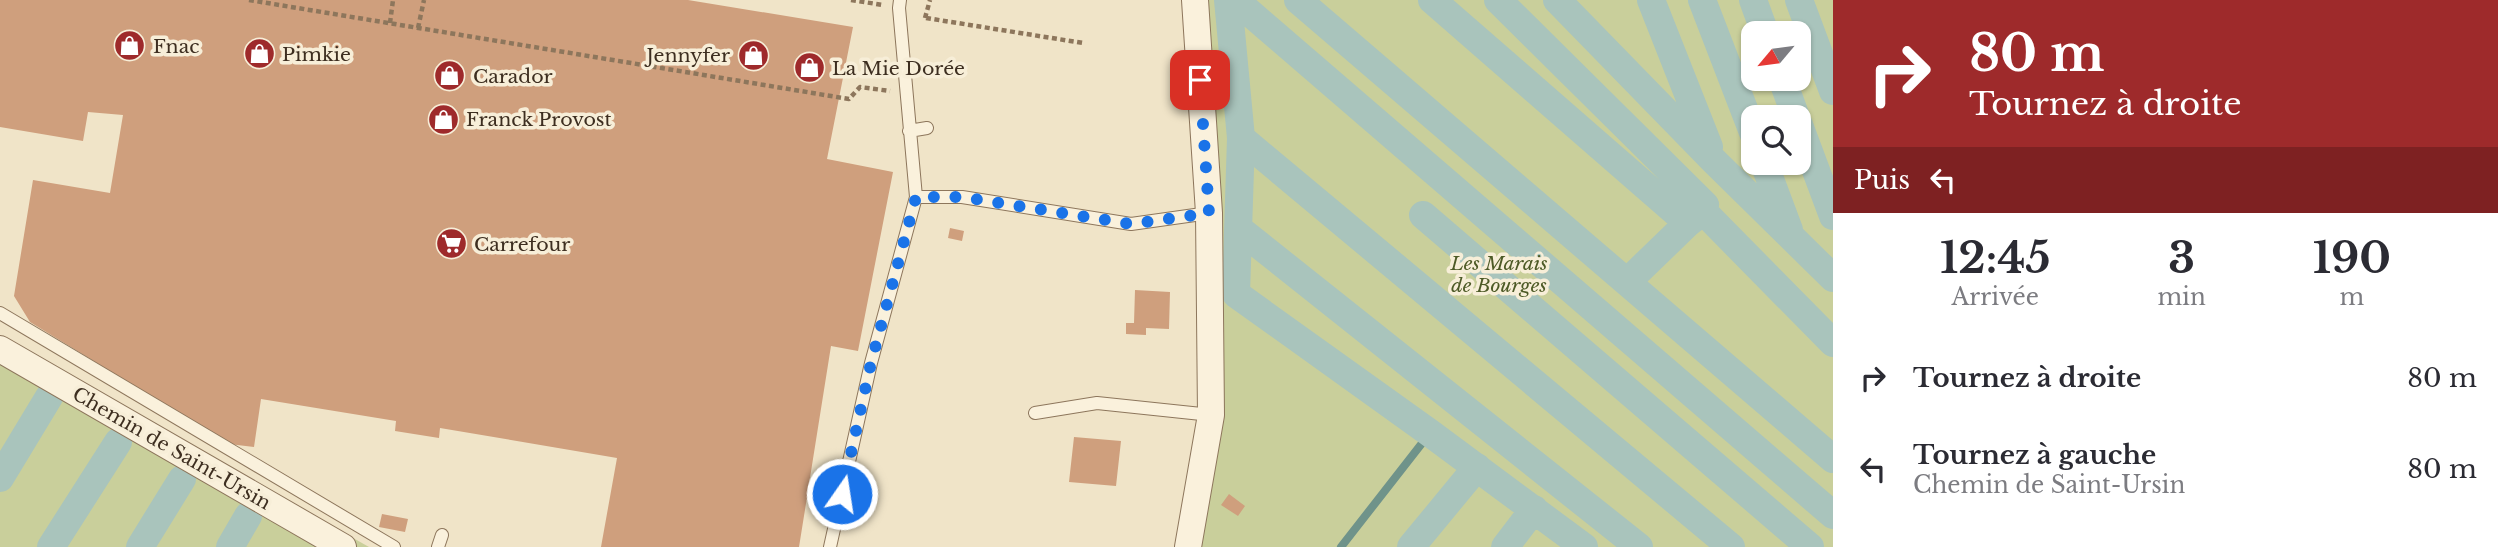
<!DOCTYPE html>
<html lang="fr">
<meta charset="utf-8">
<style>
:root{--surface:#fff;--page:#f7f7f7;--text:#2b2b33;--muted:#7c7c81}
body{margin:0;font-family:"Libre Baskerville",serif;background:var(--page);color:var(--text);height:100vh;display:flex;flex-direction:column;font-size:26px;white-space:nowrap}
*{box-sizing:border-box;margin:0}
p{font-size:23px;color:var(--muted)}
.icon{flex:none;width:38px;height:38px;fill:none;stroke:currentColor;stroke-width:2;stroke-linecap:round;stroke-linejoin:round}
.map{position:relative;flex:1;overflow:hidden}
.side{display:flex;flex-direction:column;background:var(--surface);width:665px}
.side>*{flex:none}
.top-card{background:#9e2a2b;color:#fff;overflow:hidden}
.needle{width:46px;rotate:241deg}
.tools{position:absolute;left:1741px;top:21px;display:grid;gap:14px}
.tools a{display:grid;place-items:center;width:70px;height:70px;border-radius:14px;background:var(--surface);box-shadow:0 2px 5px #0004;font-size:35px}
.pin{position:absolute;display:grid;place-items:center;width:60px;height:60px;color:#fff;margin:-30px;border-radius:14px;box-shadow:0 4px 10px #0006}
.me{position:absolute;width:77px;margin:-38px;rotate:13deg;stroke-linejoin:round;filter:drop-shadow(0 0 5px #0008)}
.turn{display:flex;align-items:center;gap:24px;height:147px;padding:0 21px;font-size:32px}
.turn .icon{width:91px;height:91px;stroke-width:2.5}
.turn b{display:block;font-size:49px;line-height:60px}
.then{display:flex;align-items:center;height:66px;padding:0 21px;background:#0003;gap:14px;font-size:26px}
.eta{display:flex;justify-content:space-evenly;align-items:center;height:119px;text-align:center}
.eta b{font-size:42px;font-weight:700;line-height:49px}
ul{padding:0;list-style:none}
li{display:flex;align-items:center;gap:21px;height:91px;padding:0 21px}
li div{flex:1}
li b{display:block;font-size:26px}
li em{font-style:normal}
main{display:flex;flex:1;min-height:0}
.map>svg:first-child{display:block}
.green{fill:#c9cf9b;fill-rule:evenodd}
.lines{fill:none;stroke-linecap:round;stroke-linejoin:round}
.stream{stroke:#6f938a;stroke-width:8}
.canal{stroke:#a9c4bc;stroke-width:28}
.building{fill:#cf9f7d}
.lane-casing{stroke:#8d765c;stroke-width:14}
.street-casing{stroke:#8d765c;stroke-width:28}
.path{stroke:#8d765c;stroke-width:4.5;stroke-dasharray:5 3.5;stroke-linecap:butt}
.lane{stroke:#faf1dc;stroke-width:12}
.street{stroke:#faf1dc;stroke-width:26}
.route{stroke:#1a73e8;stroke-width:12;stroke-dasharray:0 21.6}
.labels{text-anchor:middle;stroke-width:7;stroke-linejoin:round;paint-order:stroke}
.poi-label{font-size:19px;fill:#3d2e20;stroke:#f7eed8;text-anchor:start}
.park-label{font-size:19px;font-style:italic;fill:#4d5a26;stroke:#f7eed8}
.street-label{font-size:19px;fill:#3d2e20;stroke:#f7eed8}
</style>
<main>
<div class="map">
<svg width="1833" height="547" viewBox="0 0 1833 547">
<rect width="100%" height="100%" fill="#f0e4c8"/>
<path class="green" d="M1195,0H1833V547H1187L1211,415ZM1754,33H1799V79H1754ZM1754,117H1799V163H1754Z
M0,338L369,547H0Z"/>
<g class="lines">
<path class="stream" d="M1341,547L1430,433"/>
<path class="canal" d="M1228,0L1241,138L1236,294L1430,433L1584,547
M1235,0L1833,515
M1298,0L1833,459
M1432,0L1688,223L1703,211L1705,205L1498,0
M1557,0L1714,161L1833,278
M1651,0L1709,147
M1702,0L1754,135
M1753,0L1765,33
M1799,0L1833,91
M1782,79L1796,117
M1799,125L1833,216
M1241,138L1731,547
M1764,163L1789,230
M1703,211L1833,343
M1423,215L1810,547
M1239,229L1639,547
M1627,282L1688,223
M0,478L49,397
M51,547L118,442
M140,547L182,479
M230,547L248,516
M1411,547L1477,467
M1505,547L1534,509"/>
</g>
<path class="building" d="M0,0H688L853,27L827,159L893,172L858,351L831,346L809,484L812,485L810,492L808,491L799,547H601L617,458L440,428L439,438L395,431L396,421L261,399L254,447L229,444L30,322L14,296L33,180L110,193L123,115L88,112L83,141L0,127Z
M950,228L964,231L962,241L948,238Z
M1135,290L1170,292L1169,329L1146,328V335L1126,334V323H1134Z
M1074,437L1121,441L1116,486L1069,482Z
M1229,494L1245,506L1238,516L1221,505Z
M382,514L408,519L405,532L379,527Z"/>
<g class="lines">
<defs>
<path id="lane" d="M909,131L927,128
M916,197H962L1131,224L1209,213
M0,313L394,547
M1035,413L1097,403L1211,415
M438,547L442,535
M830,547L871,363L916,197L899,8L900,0"/>
<path id="street" d="M0,349L343,547
M1188,547L1211,415L1209,213L1195,0"/>
</defs>
<use href="#lane" class="lane-casing"/>
<use href="#street" class="street-casing"/>
<path class="path" d="M249,0L849,99L860,87L890,91
M851,0L883,5
M925,18L930,0
M926,18L1083,43
M390,23L393,0
M418,28L424,0"/>
<use href="#lane" class="lane"/>
<use href="#street" class="street"/>
</g>
<g class="lines">
<path class="route" d="M842,494L871,363L916,197H962L1131,224L1209,213L1200,80"/>
</g>
<defs>
<symbol id="shop-disc" viewBox="-11 -11 22 22"><circle r="9.5" fill="#9e2a2b" stroke="#f7eed8"/><path d="M-5-2.5h2.3a2.7 3.5 0 0 1 5.4 0H5L5.5 6h-11ZM-1.5-2.5h3a1.5 2.3 0 0 0-3 0Z" fill="#fff"/></symbol>
<symbol id="supermarket-disc" viewBox="-11 -11 22 22"><circle r="9.5" fill="#9e2a2b" stroke="#f7eed8"/><path d="M-6-5.5h2.5l.6 2H6L4.5 2H-2.5L-4.4-4H-6ZM-1.5 3.2a1.3 1.3 0 1 0 .1 0ZM3 3.2a1.3 1.3 0 1 0 .1 0Z" fill="#fff"/></symbol>
</defs>
<g fill-rule="evenodd">
<use href="#shop-disc" x="112" y="28" width="35" height="35"/>
<use href="#shop-disc" x="242" y="36" width="35" height="35"/>
<use href="#shop-disc" x="736" y="38" width="35" height="35"/>
<use href="#shop-disc" x="792" y="50" width="35" height="35"/>
<use href="#shop-disc" x="432" y="58" width="35" height="35"/>
<use href="#shop-disc" x="426" y="102" width="35" height="35"/>
<use href="#supermarket-disc" x="434" y="226" width="35" height="35"/>
</g>
<g class="labels">
<g class="poi-label">
<text x="153" y="53">Fnac</text>
<text x="282" y="61">Pimkie</text>
<text x="730" y="62" text-anchor="end">Jennyfer</text>
<text x="832" y="75">La Mie Dorée</text>
<text x="473" y="83">Carador</text>
<text x="466" y="126">Franck Provost</text>
<text x="474" y="251">Carrefour</text>
</g>
<g class="park-label">
<text x="1499" y="270">Les Marais<tspan x="1499" dy="22">de Bourges</tspan></text>
</g>
<g class="street-label">
<text transform="translate(172 448) rotate(30)" y="7">Chemin de Saint-Ursin</text>
</g>
</g>
</svg>
<div class="tools">
<a><svg class="needle" viewBox="-14 -14 28 28"><path d="M0-13l5 13h-10z" fill="#e53935"/><path d="M0 13l5-13h-10z" fill="#7c7c81"/></svg></a>
<a><svg class="icon" aria-label="search" viewBox="0 0 24 24"><circle cx="10" cy="10" r="6"/><path d="M15 15l6 6"/></svg></a>
</div>
<div class="pin" style="left:1200px;top:80px;background:#d93025"><svg class="icon" aria-label="arrive" viewBox="0 0 24 24"><path d="M6 21V4h12l-3 4 3 4H6"/></svg></div>
<svg class="me" style="left:842px;top:494px" viewBox="-20 -20 40 40"><circle r="17" fill="#1a73e8" stroke="#fff" stroke-width="3"/><path d="M0-11L8 9 0 5-8 9z" fill="#fff"/></svg>
</div>
<section class="side">
<div class="top-card">
<div class="turn"><svg class="icon" aria-label="right" viewBox="0 0 24 24"><path d="M7 20v-9h11M14 6l5 5-5 5"/></svg><div><b>80 m</b>Tournez à droite</div></div>
<div class="then">Puis<svg class="icon" aria-label="left" viewBox="0 0 24 24"><path d="M17 20v-9H6M10 6l-5 5 5 5"/></svg></div>
</div>
<div class="eta">
<div><b>12:45</b><p>Arrivée</p></div>
<div><b>3</b><p>min</p></div>
<div><b>190</b><p>m</p></div>
</div>
<ul>
<li><svg class="icon" aria-label="right" viewBox="0 0 24 24"><path d="M7 20v-9h11M14 6l5 5-5 5"/></svg><div><b>Tournez à droite</b></div><em>80 m</em></li>
<li><svg class="icon" aria-label="left" viewBox="0 0 24 24"><path d="M17 20v-9H6M10 6l-5 5 5 5"/></svg><div><b>Tournez à gauche</b><p>Chemin de Saint-Ursin</p></div><em>80 m</em></li>
</ul>
</section>
</main>
